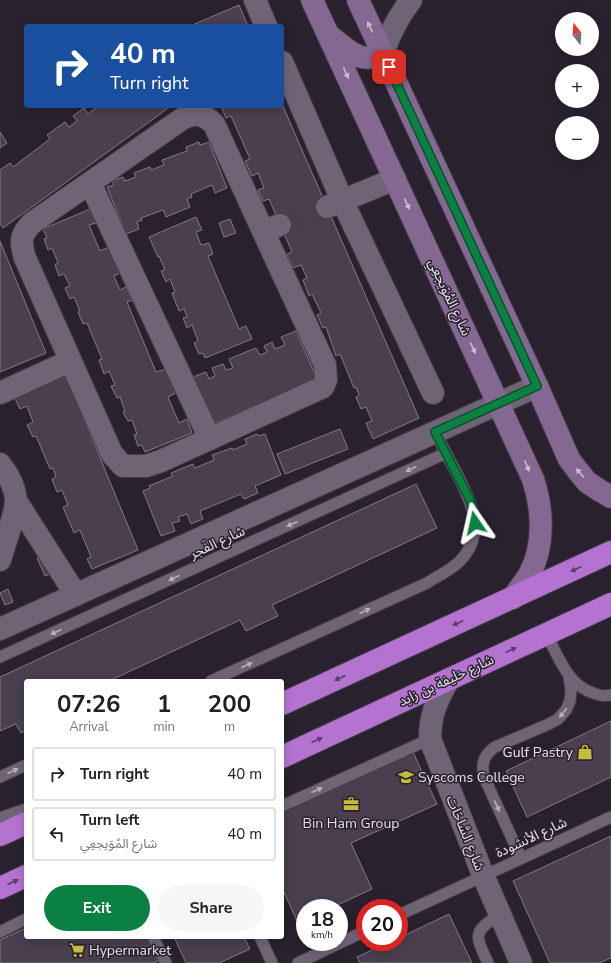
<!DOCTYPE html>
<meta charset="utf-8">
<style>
:root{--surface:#fff;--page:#f6f6f6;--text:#202124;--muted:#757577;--line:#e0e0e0;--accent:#0b8043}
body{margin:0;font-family:"Nunito Sans","Noto Sans Arabic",sans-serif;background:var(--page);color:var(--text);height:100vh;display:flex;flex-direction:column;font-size:15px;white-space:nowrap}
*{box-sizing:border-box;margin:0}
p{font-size:13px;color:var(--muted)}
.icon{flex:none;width:22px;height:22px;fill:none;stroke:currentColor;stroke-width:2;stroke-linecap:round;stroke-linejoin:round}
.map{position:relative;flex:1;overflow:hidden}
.panel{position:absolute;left:24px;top:679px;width:260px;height:260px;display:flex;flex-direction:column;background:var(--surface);border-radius:4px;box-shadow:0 2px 10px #0003}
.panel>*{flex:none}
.top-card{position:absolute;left:24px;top:24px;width:260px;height:84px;border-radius:4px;box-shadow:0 2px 10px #0003;background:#1a4fa0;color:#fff;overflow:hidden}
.needle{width:26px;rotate:343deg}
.fabs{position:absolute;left:555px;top:12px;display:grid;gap:8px}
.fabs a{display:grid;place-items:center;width:44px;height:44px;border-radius:50%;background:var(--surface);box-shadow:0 2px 10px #0003;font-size:20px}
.speed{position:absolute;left:296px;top:899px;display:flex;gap:8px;font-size:20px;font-weight:700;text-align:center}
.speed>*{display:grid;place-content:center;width:52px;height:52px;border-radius:50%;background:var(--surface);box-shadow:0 2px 10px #0003;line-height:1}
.speed small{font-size:10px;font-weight:400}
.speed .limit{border:6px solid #d22;background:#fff;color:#111}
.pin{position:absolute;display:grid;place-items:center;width:34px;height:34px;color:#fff;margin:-17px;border-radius:8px;box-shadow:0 2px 6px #0006}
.me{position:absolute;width:44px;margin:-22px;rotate:349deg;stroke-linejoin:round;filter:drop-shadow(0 0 3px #0008)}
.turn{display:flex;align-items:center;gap:14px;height:84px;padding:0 20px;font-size:18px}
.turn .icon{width:52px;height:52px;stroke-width:2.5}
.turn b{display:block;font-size:28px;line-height:34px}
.eta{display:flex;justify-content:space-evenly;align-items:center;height:68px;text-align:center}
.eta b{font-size:24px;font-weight:700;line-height:28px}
.action{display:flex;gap:8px;margin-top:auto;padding:8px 20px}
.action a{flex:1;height:46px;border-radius:24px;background:var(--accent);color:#fff;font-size:16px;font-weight:700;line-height:46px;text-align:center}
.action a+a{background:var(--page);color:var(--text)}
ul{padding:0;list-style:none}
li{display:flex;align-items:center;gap:12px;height:54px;margin:0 8px 6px;padding:0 12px;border:2px solid var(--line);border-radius:4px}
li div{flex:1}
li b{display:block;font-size:15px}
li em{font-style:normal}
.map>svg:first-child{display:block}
.building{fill:#493f4f;stroke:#837889}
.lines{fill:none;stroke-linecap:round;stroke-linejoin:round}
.street-tunnel{stroke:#463e4b;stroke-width:22;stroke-dasharray:22 11;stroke-linecap:butt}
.lane-casing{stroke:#463e4a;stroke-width:13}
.street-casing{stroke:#463e4a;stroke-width:24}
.secondary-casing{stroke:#463e4a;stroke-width:24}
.highway-casing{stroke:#463e4a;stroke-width:24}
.lane{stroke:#6f6475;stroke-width:11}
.street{stroke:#6f6475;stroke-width:22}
.secondary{stroke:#846891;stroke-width:22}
.highway{stroke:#b472d1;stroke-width:22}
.oneway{fill:#c9bdd0}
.oneway2{fill:#b7afbc}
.oneway3{fill:#5a3d68}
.route-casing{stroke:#07532c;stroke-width:10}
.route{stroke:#0b8043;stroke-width:7}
.labels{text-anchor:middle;stroke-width:3;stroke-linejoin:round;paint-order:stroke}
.street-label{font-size:14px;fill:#e7e1eb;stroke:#2a212f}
.poi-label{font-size:14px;fill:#e7e1eb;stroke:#2a212f;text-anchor:start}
</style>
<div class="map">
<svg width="611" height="963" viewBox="0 0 611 963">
<rect width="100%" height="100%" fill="#2a212f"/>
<path class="building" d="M239,5L248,26H190Z
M282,104L419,418L373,439L366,423L372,421L366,407L361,409L356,397L359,395L356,387L354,388L340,354L336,356L326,327L323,328L317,315L321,313L312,294L309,296L303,280L307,278L301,265L293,268L287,254L292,252L269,199L263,201L258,190L264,188L258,173L252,176L245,161L250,159L231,116L226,118L221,106H282Z
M96,106H165L167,109L3,228L0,224V170L10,163L13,167L50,139L47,135L65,122L69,127L77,121L73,116L84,108L88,114L96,108L95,107Z
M0,132L7,143L0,148Z
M199,142L200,145L209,142L227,188L215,193L212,185L191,194L192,197L187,199L190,207L166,217L163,210L141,218L142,220L137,222L139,229L126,234L107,187L114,185L112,181L123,177L125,181L136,177L134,173L150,167L151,170L164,165L162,160L187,151L186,147Z
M90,209L96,223L89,225L100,251L109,247L120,273L114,276L120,290L126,287L132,300L127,302L156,372L166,369L176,393L168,397L179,423L187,419L192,433L145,452L142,445L138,446L134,435L137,434L132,420L128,421L123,412L125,411L120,397L117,398L111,386L115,385L109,371L104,374L99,360L102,359L87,323L83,324L78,312L80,311L74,297L70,299L65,288L70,286L64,274L59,276L55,265L58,263L52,248L48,250L44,239L47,238L43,229Z
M196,217L202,230L196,232L201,245L209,243L213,254L208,256L239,329L246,326L252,339L205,358L203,353L199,354L194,343L198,341L192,325L187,328L183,318L187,317L184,309L179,311L172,293L175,292L170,279L166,282L161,271L165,270L159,256L158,257L149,237Z
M230,219L236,233L224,237L219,223Z
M0,241L46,353L0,372Z
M296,331L317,379L213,424L193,377L206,372L209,379L215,376L212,368L223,364L226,370L233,368L229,359L256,348L260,355L267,352L264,346L272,342L275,349L285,345L281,337Z
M66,375L138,550L92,569L87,559L91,557L80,530L74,533L63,507L68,505L62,490L57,492L52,479L56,477L53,468L50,469L36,436L33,437L27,425L33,422L27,406L20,409L14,396Z
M340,429L348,449L285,474L277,454Z
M257,434L258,436L265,434L281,475L255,486L258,493L244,499L241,494L200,511L203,519L191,524L187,514L178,517L180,521L172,523L175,531L161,536L143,491L150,488L149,486L173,476L171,473L193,464L195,468L214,460L212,455L232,448L233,450L247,444L245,439Z
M416,484L437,528L272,605L278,616L246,631L240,620L109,681H26V730L21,733L16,724L0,731V677Z
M45,554L53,573L45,576L37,558Z
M8,589L13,602L5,605L0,593Z
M611,721V777L527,817L506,771Z
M412,750L437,804L351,843L372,889L331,908H305V920L298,923L282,888V810Z
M611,836V958L599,963H550L513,881Z
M449,914L472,963H360L357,957L389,942H399V938Z
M26,928V937H147L158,961L153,963H0V940Z
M174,937H244L250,949L219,963H186Z"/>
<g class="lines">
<path class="street-tunnel" d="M280,225L327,207"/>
<defs>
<path id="lane" d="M546,633C558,656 568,687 596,694C601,696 606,696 611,695
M0,657L446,453
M211,681L427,583C438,576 451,570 460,561C488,532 470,500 455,470C448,458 442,445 435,432
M0,777L26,765
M282,806L430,739
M0,818L26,809
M521,858L484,777C481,763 484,755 495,747L549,724L558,719L566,710L570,701L571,690L569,676
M399,915L611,817
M0,932L26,919
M153,937L166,963
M260,937L272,963
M298,963L365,931
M488,963C475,934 472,933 500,914"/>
<path id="street" d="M255,0L266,26
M383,54C389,34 398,17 411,0
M282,62L342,200L433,393
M90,183L210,439
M327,207L395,179
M263,231L325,365L326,380L323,387L161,461L146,466H123L112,454L25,258C20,242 20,235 32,223L182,119C194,112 204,114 214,124L263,231L280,225
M0,393L70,361
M0,464C8,474 15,486 16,500C16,514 4,545 0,560
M16,501L76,595
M0,629L537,386
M449,679C437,700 430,714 430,739L483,875L521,963"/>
<path id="secondary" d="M312,0L533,479C543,510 545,546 529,575C524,583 518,590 513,598
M358,0L537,386L569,459L578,471L587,482L599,490L611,497
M331,37C348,50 360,65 383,54"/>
<path id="highway" d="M282,704L611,552
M282,757L611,604
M0,835L26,823
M0,888L26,876"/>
</defs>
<use href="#lane" class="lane-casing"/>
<use href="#street" class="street-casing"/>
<use href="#secondary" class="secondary-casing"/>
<use href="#highway" class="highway-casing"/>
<use href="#lane" class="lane"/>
<use href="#street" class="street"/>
<use href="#secondary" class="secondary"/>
<use href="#highway" class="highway"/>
</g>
<defs><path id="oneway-solid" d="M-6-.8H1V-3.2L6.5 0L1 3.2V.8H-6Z"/></defs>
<g class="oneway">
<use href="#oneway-solid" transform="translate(370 27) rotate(-115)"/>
<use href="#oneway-solid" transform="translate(346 73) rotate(65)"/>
<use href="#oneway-solid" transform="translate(407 204) rotate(65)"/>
<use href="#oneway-solid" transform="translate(473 348) rotate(65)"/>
<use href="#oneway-solid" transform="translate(527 466) rotate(66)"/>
<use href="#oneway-solid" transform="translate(580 473) rotate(-131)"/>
</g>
<g class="oneway2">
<use href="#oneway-solid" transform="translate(411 469) rotate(155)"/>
<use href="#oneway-solid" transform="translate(292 524) rotate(155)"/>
<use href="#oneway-solid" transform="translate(174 578) rotate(155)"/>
<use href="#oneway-solid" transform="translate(365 611) rotate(-24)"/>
<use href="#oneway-solid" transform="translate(56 632) rotate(155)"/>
<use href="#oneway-solid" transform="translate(247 665) rotate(-24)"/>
<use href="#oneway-solid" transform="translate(563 713) rotate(128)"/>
<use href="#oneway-solid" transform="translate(13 771) rotate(-24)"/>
<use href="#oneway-solid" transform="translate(317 790) rotate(-25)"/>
<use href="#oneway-solid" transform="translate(497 806) rotate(65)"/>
</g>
<g class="oneway3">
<use href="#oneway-solid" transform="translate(576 569) rotate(155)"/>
<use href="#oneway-solid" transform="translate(458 623) rotate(155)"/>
<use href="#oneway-solid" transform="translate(511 650) rotate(-25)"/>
<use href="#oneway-solid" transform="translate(340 678) rotate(155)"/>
<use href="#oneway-solid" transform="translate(317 740) rotate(-25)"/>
<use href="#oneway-solid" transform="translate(13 882) rotate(-25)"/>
</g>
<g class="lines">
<defs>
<path id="route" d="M389,67L537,386L435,432L469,498L472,506L475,523"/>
</defs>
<use href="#route" class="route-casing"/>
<use href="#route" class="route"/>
</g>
<defs>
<symbol id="shop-bare" viewBox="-9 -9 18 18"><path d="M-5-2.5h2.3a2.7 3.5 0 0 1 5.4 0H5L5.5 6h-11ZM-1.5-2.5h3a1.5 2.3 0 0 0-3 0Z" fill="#c6bc3c" stroke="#2a212f" stroke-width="2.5" paint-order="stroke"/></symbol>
<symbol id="university-bare" viewBox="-9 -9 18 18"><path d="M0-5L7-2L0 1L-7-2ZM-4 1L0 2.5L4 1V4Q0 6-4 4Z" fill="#c6bc3c" stroke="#2a212f" stroke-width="2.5" paint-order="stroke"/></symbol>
<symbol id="office-bare" viewBox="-9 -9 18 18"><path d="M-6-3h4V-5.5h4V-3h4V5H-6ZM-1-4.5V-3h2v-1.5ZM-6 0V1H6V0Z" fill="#c6bc3c" stroke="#2a212f" stroke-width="2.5" paint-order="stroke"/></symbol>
<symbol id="supermarket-bare" viewBox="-9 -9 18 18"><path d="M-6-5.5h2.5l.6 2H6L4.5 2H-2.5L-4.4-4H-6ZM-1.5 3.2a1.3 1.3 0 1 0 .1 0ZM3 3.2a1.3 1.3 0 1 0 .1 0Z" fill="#c6bc3c" stroke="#2a212f" stroke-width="2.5" paint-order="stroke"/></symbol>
</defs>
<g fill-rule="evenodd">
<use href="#shop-bare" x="574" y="741" width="22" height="22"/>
<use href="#university-bare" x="395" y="766" width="22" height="22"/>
<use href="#office-bare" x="340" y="793" width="22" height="22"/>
<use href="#supermarket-bare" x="66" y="939" width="22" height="22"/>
</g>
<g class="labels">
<g class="street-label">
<text transform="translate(450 297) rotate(65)" y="5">شارع المُوَيجعِي</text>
<text transform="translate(217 542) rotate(-25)" y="5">شارع الفَجر</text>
<text transform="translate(446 680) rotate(-25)" y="5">شارع خليفة بن زايد</text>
<text transform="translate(466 833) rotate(68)" y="5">شارع السَّاحَات</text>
<text transform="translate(531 837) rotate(-25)" y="5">شارع الأنشودة</text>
</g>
<g class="poi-label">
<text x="573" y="757" text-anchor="end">Gulf Pastry</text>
<text x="418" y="782">Syscoms College</text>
<text x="351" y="828" text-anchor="middle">Bin Ham Group</text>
<text x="89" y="955">Hypermarket</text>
</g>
</g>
</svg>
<div class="fabs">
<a><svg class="needle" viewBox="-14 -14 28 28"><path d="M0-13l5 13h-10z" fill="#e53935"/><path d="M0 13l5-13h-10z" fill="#757577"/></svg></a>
<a>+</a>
<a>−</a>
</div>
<div class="speed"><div>18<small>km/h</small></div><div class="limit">20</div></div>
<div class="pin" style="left:389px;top:67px;background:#d93025"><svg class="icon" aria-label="arrive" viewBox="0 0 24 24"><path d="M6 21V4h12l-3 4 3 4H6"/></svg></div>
<svg class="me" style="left:475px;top:523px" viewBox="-20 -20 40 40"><path d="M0-17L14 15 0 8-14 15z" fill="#0b8043" stroke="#fff" stroke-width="4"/></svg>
<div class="top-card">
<div class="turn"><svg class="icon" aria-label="right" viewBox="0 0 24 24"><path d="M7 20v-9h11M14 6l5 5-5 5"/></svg><div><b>40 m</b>Turn right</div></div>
</div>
<section class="panel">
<div class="eta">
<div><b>07:26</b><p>Arrival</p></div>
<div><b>1</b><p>min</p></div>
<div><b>200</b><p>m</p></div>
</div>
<ul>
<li><svg class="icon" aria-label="right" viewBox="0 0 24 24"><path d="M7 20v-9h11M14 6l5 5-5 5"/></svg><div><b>Turn right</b></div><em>40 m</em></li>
<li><svg class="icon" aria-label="left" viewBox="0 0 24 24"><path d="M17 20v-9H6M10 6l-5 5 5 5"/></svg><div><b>Turn left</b><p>شارع المُوَيجعِي</p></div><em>40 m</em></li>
</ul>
<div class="action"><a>Exit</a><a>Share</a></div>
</section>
</div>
